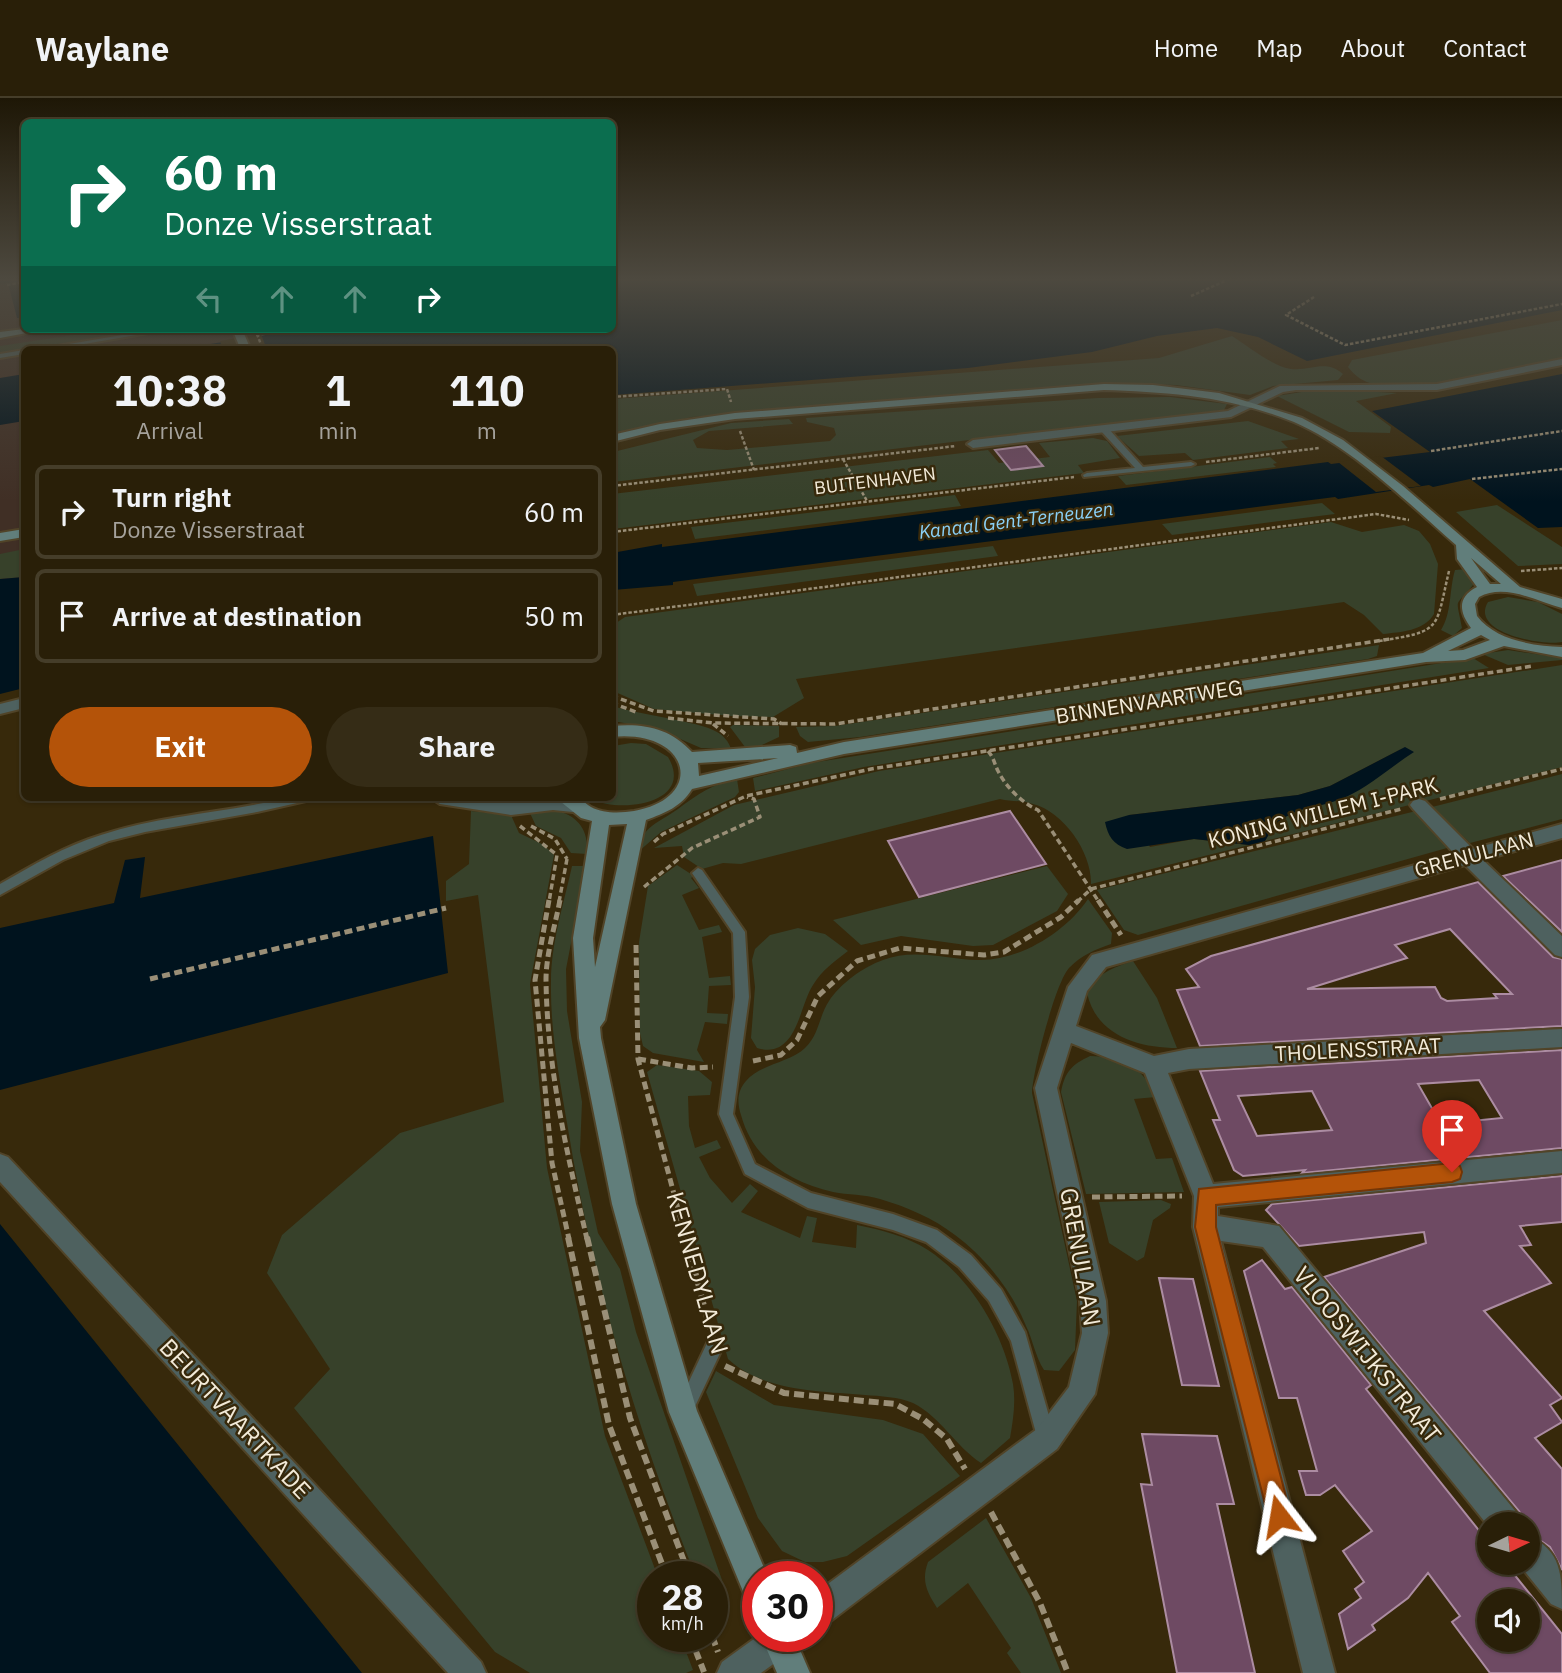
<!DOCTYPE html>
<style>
:root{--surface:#291f08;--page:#352c16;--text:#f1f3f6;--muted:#a5a29c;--line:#453d29;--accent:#b45309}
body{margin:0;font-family:"IBM Plex Sans",sans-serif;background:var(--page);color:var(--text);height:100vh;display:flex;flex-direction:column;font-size:26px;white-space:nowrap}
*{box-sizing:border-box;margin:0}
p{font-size:23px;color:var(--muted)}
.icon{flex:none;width:38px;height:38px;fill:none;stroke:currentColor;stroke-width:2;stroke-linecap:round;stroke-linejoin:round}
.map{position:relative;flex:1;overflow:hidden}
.side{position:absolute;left:21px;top:248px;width:595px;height:455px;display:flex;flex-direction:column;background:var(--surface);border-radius:10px;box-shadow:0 2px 5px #0004,0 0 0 2px var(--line)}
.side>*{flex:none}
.guide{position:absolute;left:21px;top:21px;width:595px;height:214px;border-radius:10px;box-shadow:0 2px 5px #0004,0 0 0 2px var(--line);background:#0b6e4f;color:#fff;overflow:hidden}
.needle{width:46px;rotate:85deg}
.buttons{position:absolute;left:1477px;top:1414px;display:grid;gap:14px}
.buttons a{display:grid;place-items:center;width:63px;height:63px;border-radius:50%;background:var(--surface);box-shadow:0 2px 5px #0004,0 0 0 2px var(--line);font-size:35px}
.speed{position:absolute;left:637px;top:1463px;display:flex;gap:14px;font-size:35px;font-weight:700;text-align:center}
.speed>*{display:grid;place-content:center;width:91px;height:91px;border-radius:50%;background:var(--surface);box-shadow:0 2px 5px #0004,0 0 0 2px var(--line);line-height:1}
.speed small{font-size:18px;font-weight:400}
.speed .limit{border:10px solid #d22;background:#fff;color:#111}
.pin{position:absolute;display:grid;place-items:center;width:60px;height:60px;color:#fff;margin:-72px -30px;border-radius:50% 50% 50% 0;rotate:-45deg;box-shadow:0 0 7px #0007}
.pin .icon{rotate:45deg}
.me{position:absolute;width:77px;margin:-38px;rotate:346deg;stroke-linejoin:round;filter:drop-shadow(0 0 5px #0008)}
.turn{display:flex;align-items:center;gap:24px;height:147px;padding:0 28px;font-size:32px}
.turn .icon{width:91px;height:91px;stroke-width:2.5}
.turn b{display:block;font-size:49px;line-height:60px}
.lanes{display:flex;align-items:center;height:66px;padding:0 28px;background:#0003;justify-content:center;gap:35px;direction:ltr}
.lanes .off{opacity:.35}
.eta{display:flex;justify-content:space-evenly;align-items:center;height:119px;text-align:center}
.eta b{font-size:42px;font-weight:800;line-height:49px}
.button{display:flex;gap:14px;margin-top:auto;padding:14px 28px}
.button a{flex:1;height:80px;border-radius:42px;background:var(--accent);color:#fff;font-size:28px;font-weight:800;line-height:80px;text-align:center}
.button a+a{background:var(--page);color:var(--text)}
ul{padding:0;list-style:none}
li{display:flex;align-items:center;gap:21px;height:94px;margin:0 14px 10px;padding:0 14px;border:4px solid var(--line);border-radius:10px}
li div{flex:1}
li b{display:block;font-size:26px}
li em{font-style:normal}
header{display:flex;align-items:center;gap:42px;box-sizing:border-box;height:98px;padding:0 35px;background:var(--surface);border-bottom:2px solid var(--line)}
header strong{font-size:33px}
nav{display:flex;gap:38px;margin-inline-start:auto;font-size:24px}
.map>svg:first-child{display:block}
.industrial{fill:#402f25}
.green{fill:#37412a}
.water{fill:#00131e}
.pier{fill:#37290b}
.building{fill:#6e4a63;stroke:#ac8ca2;stroke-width:2;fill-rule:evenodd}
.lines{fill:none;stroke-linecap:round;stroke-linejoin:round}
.service-casing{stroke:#514428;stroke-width:4}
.pedestrian-casing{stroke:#514428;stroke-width:4}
.minor-casing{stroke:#514428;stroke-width:4}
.secondary-casing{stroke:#514428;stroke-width:4}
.path-far3{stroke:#9a8f77;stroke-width:2.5;stroke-dasharray:3.5 2;stroke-linecap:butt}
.path-far2{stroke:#9a8f77;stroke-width:3.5;stroke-dasharray:6 3.5;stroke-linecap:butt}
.path-far1{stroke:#9a8f77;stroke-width:5;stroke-dasharray:8 4.5;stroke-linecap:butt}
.path{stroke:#9a8f77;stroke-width:6;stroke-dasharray:10 5;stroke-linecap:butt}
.service{fill:#4e615f;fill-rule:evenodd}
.pedestrian{fill:#4e615f;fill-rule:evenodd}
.minor{fill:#4e615f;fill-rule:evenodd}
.secondary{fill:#617e7b;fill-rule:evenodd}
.path-bridge{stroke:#9a8f77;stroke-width:2.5;stroke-dasharray:3.5 2;stroke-linecap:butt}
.route{fill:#b45309;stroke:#753606;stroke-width:2}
.labels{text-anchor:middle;stroke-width:5;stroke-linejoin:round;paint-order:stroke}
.far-street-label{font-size:18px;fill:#f2ead8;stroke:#37290b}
.far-water-label{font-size:19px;font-style:italic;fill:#8ad1f8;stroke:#37290b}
.street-label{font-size:21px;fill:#f2ead8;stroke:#37290b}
.near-street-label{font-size:24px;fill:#f2ead8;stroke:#37290b}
</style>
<header>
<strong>Waylane</strong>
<nav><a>Home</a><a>Map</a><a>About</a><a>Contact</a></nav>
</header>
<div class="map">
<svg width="1562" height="1575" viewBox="0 0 1562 1575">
<rect width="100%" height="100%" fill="#37290b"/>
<path class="industrial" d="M0,183H24V231H288L300,252H24V549L0,552Z"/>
<path class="green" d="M1562,222V260C1511,271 1424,297 1374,286C1363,284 1355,278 1348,269L1352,262Z
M112,231H154L0,255V248Z
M1232,238C1248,248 1272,268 1291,271C1312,273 1325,261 1343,276L1338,282L1273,288L1250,297L1176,287L1108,285L692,319L613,337V301L1159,260Z
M1320,291L1397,295L1356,303L1391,329L1390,335L1349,334L1277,298Z
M1170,299L1227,306L1224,312L613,384V354L731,325L789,321L793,326L709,333L693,342L697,350L727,352L830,343L836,337L834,330L807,324L806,320L1098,300Z
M1248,323L1299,341L1281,343L1288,350L1193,362L1185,355L1139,358L1117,338Z
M1093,340L1107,343L1120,360L1078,367L1084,375L613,431L612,396L988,352L999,365L1050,359L1039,345Z
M1270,359L1277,365L1273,366L1276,369L1126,387L1118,378Z
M955,397L961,408L695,441L691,429Z
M1322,405L1335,416L1172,437L1162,426Z
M1497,407L1562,449V466L1518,468L1456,414Z
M1331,424L1362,434L1404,427L1419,433L1430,446L1438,466L1434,516C1424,533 1401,534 1383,536L1364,517L1344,504L796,581L804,600L773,619L731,618L654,611L613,593V527L625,519Z
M993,448L998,458L697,498L693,486Z
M24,451V479L0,481V456Z
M1467,471L1473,480V487C1454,511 1456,497 1462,530L1453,538L1441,532C1452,515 1449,492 1455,472Z
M1508,499L1538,504L1562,516V544C1543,548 1469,535 1488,504Z
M1379,547L1377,558L1368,561L860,639L808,644L800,638L796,629L835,628Z
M1508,552L1562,560V562L1508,567L1482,556Z
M1473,560L1489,570L864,669L755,693L753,680L811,665Z
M1562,567V669L1265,743L1274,727L1292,713L1405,649L1330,688L1298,697L1129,717L1150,749L1194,741L1249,747L1091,786C1092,755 1064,714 1033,706C1023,702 1011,704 1000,701L741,766L723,765L702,771L684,759L682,748L654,750L734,707L879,673Z
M613,608C639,617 699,623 717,634C724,638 729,644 731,651L701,650L657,631L613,623Z
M733,627L779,628V639L760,648L745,649L730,629Z
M631,645L646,646L668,659C695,705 622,716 591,701L612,700L613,648Z
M1562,676V721L1470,745L1432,709Z
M737,681L739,694L735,699L661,734L638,754C640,729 660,724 678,711C698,696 712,686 737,681Z
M554,712C578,717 589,732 587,756L571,755L561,740L536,728L529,713Z
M1420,712L1436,727L1447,750L1138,837L1124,832L1097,792Z
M471,713L511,717L519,735L544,747L554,757L530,886L547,1070L605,1338L658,1479H653V1538H680L693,1572L686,1575H530L495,1554L294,1310L330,1271L267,1175L282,1137L400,1035L504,1004L478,797L446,803V783L469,766Z
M677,767L694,778L691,780L699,790L682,797L699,832L719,827L722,834L702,839L709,880L730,878L731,887L709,888L707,915L728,916L727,926L705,924L697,952L704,964L653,955L643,948L640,935L639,844L648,788Z
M572,768H586L566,871L567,913L582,1004L580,1053L598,1135L620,1171L636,1234L723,1485L728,1508L720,1538L712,1519V1479H696C637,1333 592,1180 567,1025C559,978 550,931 551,883C551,845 564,805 572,768Z
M1047,768L1068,796L1057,813L993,847L973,848L901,838L861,847L833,822Z
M1088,801L1112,835L1111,846C1094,852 1082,857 1069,870C1055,886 1033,973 1032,995L1077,1203L1075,1252L1059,1273L1044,1272C1035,1258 1033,1242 1026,1228C1012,1193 985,1159 955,1137C933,1120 907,1109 880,1101C864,1096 848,1097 833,1094C789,1084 753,1061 741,1017C737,1005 737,993 746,983C760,966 789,965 805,950C819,937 819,918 829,903C840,886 863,869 883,862C913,850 946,861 977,862C1018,864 1066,834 1088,801Z
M798,830L825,836L848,853C835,863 822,872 813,887C799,908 797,962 757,950L751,940L755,889L752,862L755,851L770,837Z
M1133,863L1157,900L1177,950C1138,950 1096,937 1087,895C1097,875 1112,870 1133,863Z
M1090,958C1122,959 1143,968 1156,999L1134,1001L1156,1061L1172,1060L1184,1094L1086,1096L1061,994C1065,974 1071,967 1090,958Z
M657,967L699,973L712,984L710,997L688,998L689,1028L695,1050L717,1042L721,1050L699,1059L710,1080L732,1105L750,1086L758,1093L741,1114L800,1140L807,1118L817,1120L812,1144L856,1150L857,1127C882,1132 906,1138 928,1152C971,1180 1004,1236 1013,1286C1016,1304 1013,1323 1010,1340L981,1365C955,1348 941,1319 913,1305C899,1299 880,1298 865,1297C820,1293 764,1294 728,1261L647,974Z
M1161,1102L1171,1106L1170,1110L1153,1122L1144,1159L1137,1163L1109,1145L1099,1104Z
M716,1273L774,1307L883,1322L923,1336L960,1378L847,1458L823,1464H805L782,1453L758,1420L706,1294Z
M986,1420L1031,1500L1061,1575H1021L1007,1555L1011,1550L968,1485L937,1510C927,1494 921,1483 928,1464Z"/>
<path class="water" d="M0,183H24V220H17L8,185L0,186Z
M613,183H1562V212L1307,263L1258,239L1217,230L1157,238L1092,254L968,270L613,297L612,252H172L260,238L258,231H612Z
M24,276V323L0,327V280Z
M1562,276V429L1538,430L1470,381L1433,389L1429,387L1338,401L1335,399L673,484V487L613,492L612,455L662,446V449L1328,364L1331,366L1430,354L1372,313Z
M24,479V590L0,596V481Z
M1405,649L1414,654C1392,668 1370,688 1346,699C1312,714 1285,705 1265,743L1249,747L1194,741L1127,751C1113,746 1108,738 1105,724L1129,717L1298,697L1330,688Z
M433,738L448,875L0,992V830L114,805L125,762L145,759L140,800Z
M0,1126L362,1575H0Z"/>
<path class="pier" d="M261,236L267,252H223L220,243Z
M1381,358L1421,388L1376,394L1338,364Z"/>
<path class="building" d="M1026,348L1043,368L1011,372L995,352Z
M1010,713L1046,766L919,799L888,743Z
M1562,762V834L1503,778Z
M1478,784L1553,859L1562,861V928L1200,948L1177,892L1199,889L1186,871L1211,858ZM1450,831L1512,896H1494L1497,900L1447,903L1441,900L1435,889L1307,891L1407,860L1395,847Z
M1562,952V1050L1302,1075L1305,1072L1243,1078L1234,1072L1213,1022H1220L1200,973ZM1479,982L1502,1020L1441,1026L1418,986ZM1312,993L1332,1032L1257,1038L1238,998Z
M1562,1078V1124L1520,1128L1531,1147L1520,1148L1551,1185L1484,1213L1562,1300L1550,1307L1562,1324L1535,1340L1562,1371V1472L1550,1449L1535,1439L1519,1413L1324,1179L1426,1145L1424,1134L1299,1148L1266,1112L1272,1106Z
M1262,1162L1285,1191L1292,1189L1371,1287L1366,1291L1489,1445V1465H1505L1562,1536V1575H1490L1452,1524L1460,1518L1428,1475L1408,1500L1372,1527L1375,1532L1348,1551L1339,1516L1361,1500L1355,1491L1364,1484L1343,1453L1372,1433L1335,1387L1320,1397H1306L1299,1373H1317L1297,1300H1279L1244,1173ZM1489,1503H1528V1542H1489Z
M1159,1180L1193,1181L1219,1288L1182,1287Z
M1142,1336L1217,1338L1234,1406H1217L1255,1575H1177L1141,1386L1152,1387Z"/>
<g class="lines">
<defs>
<path id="service" d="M157,231L166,232L49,252H34Z
M24,252V256L0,260V256Z
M1101,329H1107L1143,369L1191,364L1195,366L1191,368L1084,379L1083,377L1087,375L1135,370L1101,333Z
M286,700H308L306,703L257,714L145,734L109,743L63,762L0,797V786C33,767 65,748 101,737C161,717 225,715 286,700Z
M698,770L702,772L745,834L749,899L733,1016L755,1066L811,1095L893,1116L937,1132L971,1157L1001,1191L1025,1234L1055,1339L1052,1345L1046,1348L1040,1345L1037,1339L1011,1243L989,1203L959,1169L926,1144L893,1132L808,1110L745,1076L719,1016L735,899L733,835L692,775Z
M714,1240L720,1243L723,1249L691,1317L685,1320L679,1317L676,1311L708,1243Z"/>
<path id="pedestrian" d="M1419,701L1425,703L1475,753L1477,758L1475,763H1461L1413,711L1410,707L1413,703Z"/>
<path id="minor" d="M1562,261V267L1437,292H1296L1283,294L1231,319L973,350L967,346L973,342L1228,313L1280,288L1437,286Z
M24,600V610L0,616V606Z
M431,700H480L511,705L556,700L579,704L582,708L573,714L553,712L511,717L440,706Z
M1562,726V740L1483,762L1562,838V859L1555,857L1465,767L1106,869L1087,893L1076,928L1154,958L1189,951L1562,931V949L1189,971L1168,975L1213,1086L1562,1053V1075L1218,1109V1118L1279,1128L1517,1415L1521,1426H1489V1429L1263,1149L1221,1143L1335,1575H1303L1193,1129L1194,1098L1145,975L1071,945L1057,990L1106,1203L1108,1235L1095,1296L1057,1351L828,1525L817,1530V1494L1037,1331L1069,1289L1082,1235L1080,1203L1035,990L1068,889L1092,857Z
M0,1056L8,1059L481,1564L486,1575H448L0,1084Z
M1528,1438C1562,1452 1562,1478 1562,1511L1551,1506L1518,1465H1528Z
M758,1538H802L797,1549L761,1575H717L722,1564Z"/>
<path id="secondary" d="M24,231H48L0,240V234Z
M232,231H242L251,252H241Z
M1104,286L1153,287L1219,295L1302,320L1343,342L1403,388L1520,489L1562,501V510C1536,503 1505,485 1479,499L1475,506L1477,518C1495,542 1533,548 1562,549V559L1504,548L1465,562L1426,564L844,656L692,691C681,709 665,715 646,722L605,922L600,929L601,940L636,1106L697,1313L768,1479H758V1507L747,1503L669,1314L612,1106L579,940L573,840L592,723L581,720L556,700C562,700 572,698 578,700C583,702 587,707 591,709C604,716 621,715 634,713C707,700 690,631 612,639V628C644,625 670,630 692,654L790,647L796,649L797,655L844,644L1423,555L1471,530C1459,514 1457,499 1477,489L1457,461L1456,447C1408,405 1352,349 1294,324C1233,299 1168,294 1104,292L735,321L660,332L612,344V337L660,326L735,315ZM1471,460L1501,486H1490ZM1481,537L1490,542L1463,552L1448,553ZM778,660L699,678L698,665ZM627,726L595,869L593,840L609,727Z
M24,431V439L0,443V435Z
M761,1538H794L810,1575H777Z"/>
</defs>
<use href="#service" class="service-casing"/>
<use href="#pedestrian" class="pedestrian-casing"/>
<use href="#minor" class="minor-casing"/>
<use href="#secondary" class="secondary-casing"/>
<path class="path-far3" d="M7,187L24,184
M1191,198L1225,183
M1314,199L1286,217L1345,247L1562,206
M256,237L297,231
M612,299L727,291L731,304
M740,333L754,372
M1431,353L1562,333
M843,361L867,403
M1206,364L1319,350
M1472,381L1562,371
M612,388L956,348
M612,434L1074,379
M1521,473L1562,470
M612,517L1376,416L1409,422
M1379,543C1443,533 1435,532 1449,473"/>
<path class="path-far2" d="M612,598L654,613L774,621L782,626
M612,605L636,614
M668,620L713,625L835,626L1390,541
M713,626L728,638
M988,653C994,660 994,665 998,673C1006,689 1022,705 1038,712L1099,804
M1440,701L1562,671
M520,728L557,757L549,804
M531,728L555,741L567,761
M654,744L663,736L746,698L871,671L1533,568
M644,789L692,750L760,719L754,701L747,699
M559,804L567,761
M1077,804L1091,791L1401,711"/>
<path class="path-far1" d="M549,802L535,882L552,1065L569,1141
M560,802C555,828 546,856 546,882C547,969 567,1056 587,1141
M1098,802L1121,837
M636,847L638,961L686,1141
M150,881L446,810
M638,961L692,970L713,969
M753,963L781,957L797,942L818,898L857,863L900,850L984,857L1004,854L1061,819L1079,802
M1092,1099L1182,1098"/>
<path class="path" d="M568,1139L609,1327L667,1479
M587,1139L630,1320L690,1479
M686,1139L710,1231
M725,1268L784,1295L895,1306L923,1321L947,1341L965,1371
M991,1414L1040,1505L1068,1575
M690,1538L704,1574
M712,1538L718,1554"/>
<use href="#service" class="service"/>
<use href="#pedestrian" class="pedestrian"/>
<use href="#minor" class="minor"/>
<use href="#secondary" class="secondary"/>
<path class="path-bridge" d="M257,236L263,252"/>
</g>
<linearGradient id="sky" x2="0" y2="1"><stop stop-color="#1e1706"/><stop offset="0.45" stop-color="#4d493f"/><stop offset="1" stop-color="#4d493f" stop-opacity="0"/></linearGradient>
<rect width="1562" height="403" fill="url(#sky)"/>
<path class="route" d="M1452,1065L1460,1068L1462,1074L1460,1081L1452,1084L1216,1107V1129L1291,1418L1288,1426L1279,1430L1270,1426L1195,1129L1199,1091Z"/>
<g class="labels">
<g class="far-street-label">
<text transform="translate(875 383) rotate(-7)" y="6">BUITENHAVEN</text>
</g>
<g class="far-water-label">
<text transform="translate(1016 422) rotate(-7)" y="7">Kanaal Gent-Terneuzen</text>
</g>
<g class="street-label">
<text transform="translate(1149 604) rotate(-9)" y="7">BINNENVAARTWEG</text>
<text transform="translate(1323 715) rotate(-14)" y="7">KONING WILLEM I-PARK</text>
<text transform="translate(1474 757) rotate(-15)" y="7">GRENULAAN</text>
<text transform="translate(1358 952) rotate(-3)" y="7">THOLENSSTRAAT</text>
</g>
<g class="near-street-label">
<text transform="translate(1080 1159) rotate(80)" y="8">GRENULAAN</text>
<text transform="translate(697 1175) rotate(74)" y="8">KENNEDYLAAN</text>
<text transform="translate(1367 1257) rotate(51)" y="8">VLOOSWIJKSTRAAT</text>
<text transform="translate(235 1321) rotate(47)" y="8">BEURTVAARTKADE</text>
</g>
</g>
</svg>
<div class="buttons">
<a><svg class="needle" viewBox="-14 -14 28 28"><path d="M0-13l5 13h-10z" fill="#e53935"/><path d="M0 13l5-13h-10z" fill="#a5a29c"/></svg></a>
<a><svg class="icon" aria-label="sound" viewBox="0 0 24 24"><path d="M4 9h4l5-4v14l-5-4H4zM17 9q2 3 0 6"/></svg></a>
</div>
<div class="speed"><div>28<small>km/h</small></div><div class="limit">30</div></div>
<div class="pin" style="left:1452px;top:1074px;background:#d93025"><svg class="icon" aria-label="arrive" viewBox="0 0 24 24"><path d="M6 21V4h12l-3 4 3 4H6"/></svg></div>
<svg class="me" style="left:1279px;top:1418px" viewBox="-20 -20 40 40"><path d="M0-17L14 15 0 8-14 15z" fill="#b45309" stroke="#fff" stroke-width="4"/></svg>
<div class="guide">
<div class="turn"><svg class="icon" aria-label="right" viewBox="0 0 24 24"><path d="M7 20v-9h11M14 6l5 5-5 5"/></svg><div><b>60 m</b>Donze Visserstraat</div></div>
<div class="lanes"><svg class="icon off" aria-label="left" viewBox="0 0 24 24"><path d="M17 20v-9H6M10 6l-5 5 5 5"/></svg><svg class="icon off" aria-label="ahead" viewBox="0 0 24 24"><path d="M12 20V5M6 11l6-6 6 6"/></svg><svg class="icon off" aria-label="ahead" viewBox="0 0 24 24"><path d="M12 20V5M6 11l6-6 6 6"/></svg><svg class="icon" aria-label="right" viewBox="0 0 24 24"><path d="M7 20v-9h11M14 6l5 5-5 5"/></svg></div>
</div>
<section class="side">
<div class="eta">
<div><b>10:38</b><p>Arrival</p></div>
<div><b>1</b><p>min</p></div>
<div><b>110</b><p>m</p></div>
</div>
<ul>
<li><svg class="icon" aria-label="right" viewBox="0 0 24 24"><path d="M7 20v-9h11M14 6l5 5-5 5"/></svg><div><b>Turn right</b><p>Donze Visserstraat</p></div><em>60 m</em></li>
<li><svg class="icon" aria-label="arrive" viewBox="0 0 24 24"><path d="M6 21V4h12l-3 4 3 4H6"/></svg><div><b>Arrive at destination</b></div><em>50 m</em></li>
</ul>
<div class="button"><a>Exit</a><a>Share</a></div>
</section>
</div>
